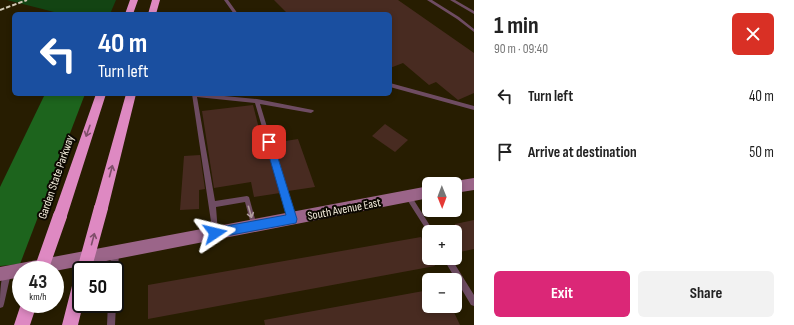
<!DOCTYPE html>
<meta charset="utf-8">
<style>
:root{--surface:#fff;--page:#f2f2f2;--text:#222;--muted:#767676;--accent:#db2777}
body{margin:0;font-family:"Sofia Sans Condensed",sans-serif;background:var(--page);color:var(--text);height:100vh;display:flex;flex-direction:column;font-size:15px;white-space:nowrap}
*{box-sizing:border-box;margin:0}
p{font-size:13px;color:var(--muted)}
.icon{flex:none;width:22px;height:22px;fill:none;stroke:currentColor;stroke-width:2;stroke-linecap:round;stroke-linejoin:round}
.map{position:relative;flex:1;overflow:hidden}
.panel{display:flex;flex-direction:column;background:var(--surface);width:320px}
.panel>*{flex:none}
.hud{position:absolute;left:12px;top:12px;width:380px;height:84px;border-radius:6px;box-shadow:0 2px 6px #0003;background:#1a4fa0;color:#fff;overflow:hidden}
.needle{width:26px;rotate:179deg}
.controls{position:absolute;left:422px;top:177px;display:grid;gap:8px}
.controls a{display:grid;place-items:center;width:40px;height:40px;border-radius:6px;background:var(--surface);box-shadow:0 2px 6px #0003;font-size:20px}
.speed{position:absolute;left:12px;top:261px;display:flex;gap:8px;font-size:20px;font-weight:700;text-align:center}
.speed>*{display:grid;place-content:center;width:52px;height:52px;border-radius:50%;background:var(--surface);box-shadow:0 2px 6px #0003;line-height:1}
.speed small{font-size:10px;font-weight:400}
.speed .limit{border:2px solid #111;border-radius:6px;background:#fff;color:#111}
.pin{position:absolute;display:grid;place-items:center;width:34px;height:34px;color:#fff;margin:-17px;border-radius:8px;box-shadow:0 2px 6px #0006}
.me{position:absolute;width:44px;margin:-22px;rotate:80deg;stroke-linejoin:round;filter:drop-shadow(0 0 3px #0008)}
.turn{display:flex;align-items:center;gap:14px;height:84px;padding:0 20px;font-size:18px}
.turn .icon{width:52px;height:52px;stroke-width:2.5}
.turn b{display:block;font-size:28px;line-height:34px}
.round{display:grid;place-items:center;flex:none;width:42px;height:42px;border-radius:6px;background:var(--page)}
.head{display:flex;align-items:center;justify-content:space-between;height:68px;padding:0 20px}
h1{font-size:24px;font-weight:700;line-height:30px}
.primary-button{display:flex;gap:8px;margin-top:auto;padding:8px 20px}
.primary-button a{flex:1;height:46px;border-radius:6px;background:var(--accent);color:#fff;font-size:16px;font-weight:700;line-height:46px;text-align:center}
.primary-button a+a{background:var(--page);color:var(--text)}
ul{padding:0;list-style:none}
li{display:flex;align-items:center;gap:12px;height:56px;padding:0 20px}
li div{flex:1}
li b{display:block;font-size:15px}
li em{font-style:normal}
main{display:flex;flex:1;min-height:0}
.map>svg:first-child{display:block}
.green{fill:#134413}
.forest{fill:#1d641d}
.building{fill:#482b21}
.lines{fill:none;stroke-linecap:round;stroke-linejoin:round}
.lane{fill:#6e4c62;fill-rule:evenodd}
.secondary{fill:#9b6589;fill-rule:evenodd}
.highway{fill:#de89c2;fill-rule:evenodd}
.rail{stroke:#d2cab7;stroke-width:2;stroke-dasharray:4.5 2;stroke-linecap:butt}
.highway-bridge{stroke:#de89c2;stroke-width:14}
.oneway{stroke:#804f6b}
.oneway2{stroke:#b09c9e}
.route{fill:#1a73e8;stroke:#114b97}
.labels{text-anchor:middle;stroke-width:4;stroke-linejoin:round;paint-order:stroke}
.street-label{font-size:12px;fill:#f3ecdb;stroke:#0c0801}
</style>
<main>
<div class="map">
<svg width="474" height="325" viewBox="0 0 474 325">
<rect width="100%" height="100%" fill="#271d01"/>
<path class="green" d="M7,0H116L110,14H62Z"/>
<path class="forest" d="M45,94H85L20,264L0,266V187Z"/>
<path class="building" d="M274,0H398L474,53V93L458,100L436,82L429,85L403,63L390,68V14H288Z
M253,105L263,144H265L280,193L254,197L251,182L214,188L202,111Z
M385,124L408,140L395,152L372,136Z
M298,139L315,187L288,191L273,143Z
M200,155L205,189L199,190V209L180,210L184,156Z
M474,220V249L455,253V224Z
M421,237L429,253V258H431L435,266L148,319V285Z
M429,290V306H451L460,325H265L264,320Z"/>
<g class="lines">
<path class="lane" d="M224,0H228L238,14H234Z
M427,0H432L459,17L474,29V32L457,19Z
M450,0H455L474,11V14Z
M390,83L474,106V110L390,87Z
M192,94H203L257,99L313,110L314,111L311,113L260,104L295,219L294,221L292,222L290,221L289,219L255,103L197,97L215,201L247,196L249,197L257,226L256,228L254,229L252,228L245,202L216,207L218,233L217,235L215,236L213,235Z
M408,193L410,194L434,232H429V234L406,198L405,196L406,194Z
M115,249L118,250L119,253L118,270L117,273H115V270H110L111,253L112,250Z
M443,258H451L474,295V306L471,305Z
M7,269L10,270L11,273L4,304L3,307L0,308C0,295 0,283 4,270Z
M115,302L116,304L115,325H107L108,304H115Z"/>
<path class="secondary" d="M474,178V190L455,193V184H450L455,181Z
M429,186V198L55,271L21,270V277L0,281V267Z"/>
<path class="highway" d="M130,0H138L133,14H125Z
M152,0H160L156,14H148Z
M96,94H106L67,216L65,221L60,223L55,221L53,216Z
M126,94H136L108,208L106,212L101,214L96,212L94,208Z
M81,274V304H83L78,325H62L73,282L76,277Z
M21,304H37L30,325H14Z"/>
<path class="rail" d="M0,10L27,0"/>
<path class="highway-bridge" d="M41,270L60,216
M84,270L101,208"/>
</g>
<defs><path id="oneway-shaft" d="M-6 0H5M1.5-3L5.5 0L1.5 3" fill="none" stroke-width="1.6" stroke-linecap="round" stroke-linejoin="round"/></defs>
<g class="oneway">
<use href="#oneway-shaft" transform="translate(88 131) rotate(109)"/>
<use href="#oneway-shaft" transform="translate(111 171) rotate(-75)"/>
<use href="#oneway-shaft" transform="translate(93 239) rotate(-75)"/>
</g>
<use class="oneway2" href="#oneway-shaft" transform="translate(250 212) rotate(74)"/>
<path class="route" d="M269,138L273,142L297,219L296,223L215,238L211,237L210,233L211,229L215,228L286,215L265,142Z"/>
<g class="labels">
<g class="street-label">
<text transform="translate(56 177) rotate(-71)" y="4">Garden State Parkway</text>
<text transform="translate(344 209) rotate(-11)" y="4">South Avenue East</text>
</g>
</g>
</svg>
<div class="controls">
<a><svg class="needle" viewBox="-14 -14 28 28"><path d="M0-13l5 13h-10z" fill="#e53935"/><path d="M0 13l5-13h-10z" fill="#767676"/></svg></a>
<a>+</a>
<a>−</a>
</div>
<div class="speed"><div>43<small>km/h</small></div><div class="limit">50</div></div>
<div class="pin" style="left:269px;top:142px;background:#d93025"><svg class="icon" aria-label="arrive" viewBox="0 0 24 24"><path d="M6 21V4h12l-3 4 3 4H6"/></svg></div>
<svg class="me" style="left:215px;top:233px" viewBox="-20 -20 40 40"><path d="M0-17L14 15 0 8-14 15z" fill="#1a73e8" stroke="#fff" stroke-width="4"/></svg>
<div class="hud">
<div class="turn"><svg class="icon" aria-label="left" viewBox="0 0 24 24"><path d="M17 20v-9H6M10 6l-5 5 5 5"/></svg><div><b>40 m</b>Turn left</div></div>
</div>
</div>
<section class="panel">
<div class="head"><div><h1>1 min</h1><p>90 m · 09:40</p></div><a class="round" style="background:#d93025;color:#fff"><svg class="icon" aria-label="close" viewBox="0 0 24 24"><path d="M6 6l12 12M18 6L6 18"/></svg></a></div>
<ul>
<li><svg class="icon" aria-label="left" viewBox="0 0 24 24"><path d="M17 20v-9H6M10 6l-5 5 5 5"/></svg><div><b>Turn left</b></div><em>40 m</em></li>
<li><svg class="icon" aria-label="arrive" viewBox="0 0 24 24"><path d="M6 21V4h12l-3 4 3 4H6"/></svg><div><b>Arrive at destination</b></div><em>50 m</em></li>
</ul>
<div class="primary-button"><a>Exit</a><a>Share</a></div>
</section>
</main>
